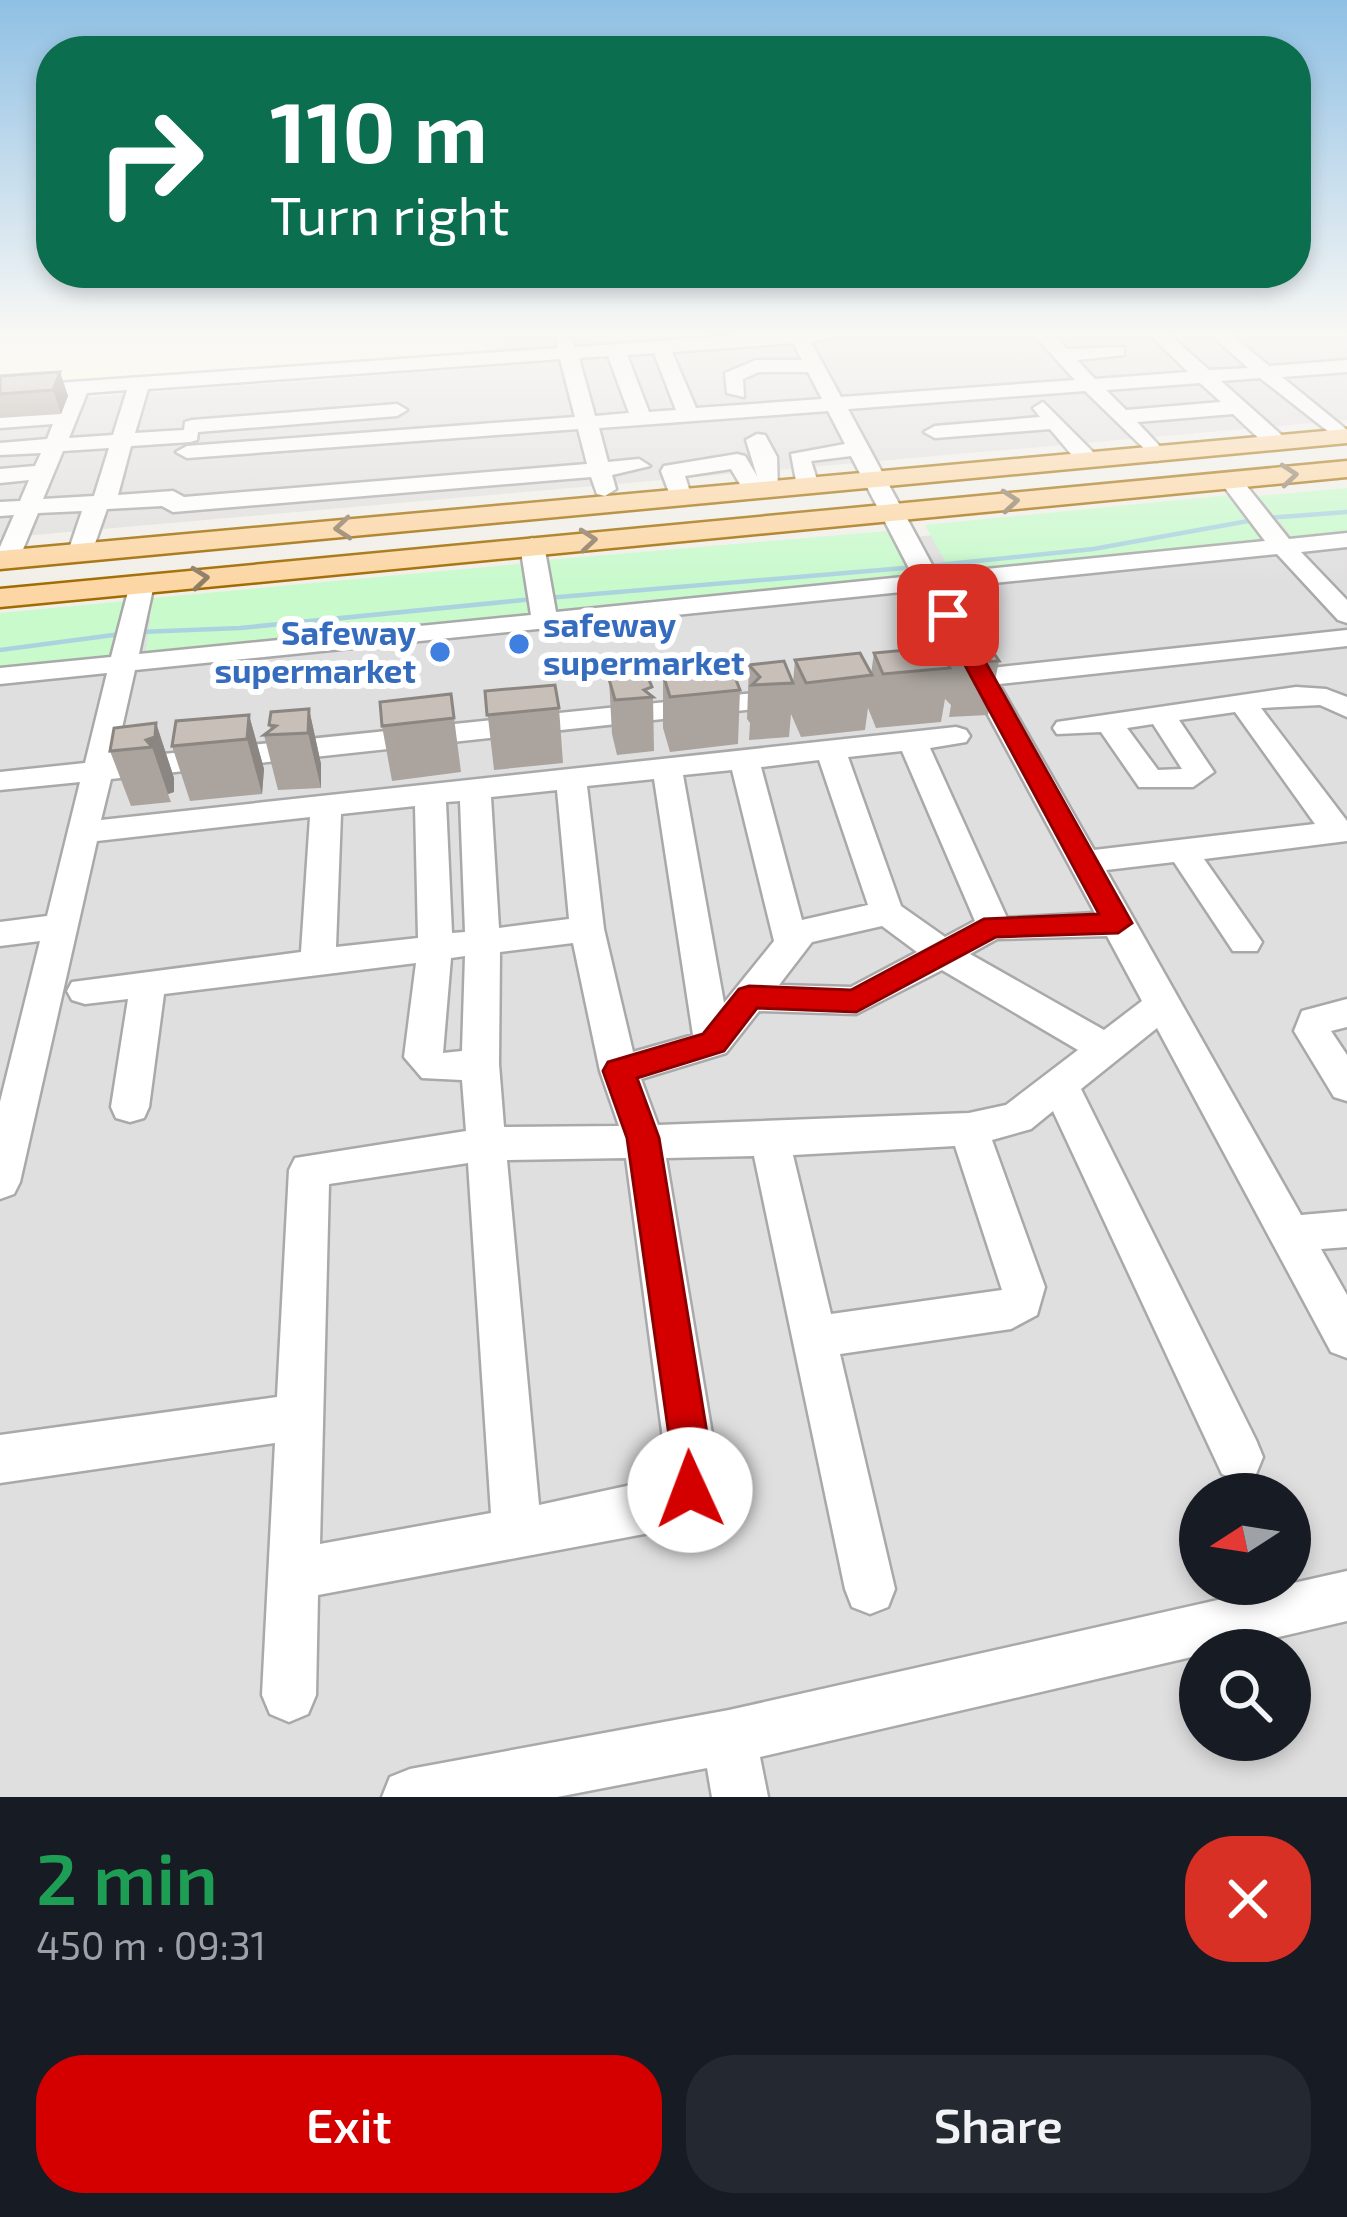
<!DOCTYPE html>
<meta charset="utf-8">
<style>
:root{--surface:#171b24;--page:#242831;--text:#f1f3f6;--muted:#9ea1a6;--accent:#d40000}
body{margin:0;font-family:"Exo 2",sans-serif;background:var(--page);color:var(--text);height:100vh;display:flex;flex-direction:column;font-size:45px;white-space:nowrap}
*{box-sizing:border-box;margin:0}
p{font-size:39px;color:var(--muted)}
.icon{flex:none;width:66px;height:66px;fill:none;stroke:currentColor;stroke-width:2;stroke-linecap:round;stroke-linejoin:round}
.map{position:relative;height:1797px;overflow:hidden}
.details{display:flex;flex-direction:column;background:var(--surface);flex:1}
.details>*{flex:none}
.banner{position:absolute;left:36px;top:36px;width:1275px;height:252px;border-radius:48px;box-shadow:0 6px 18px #0003;background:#0b6e4f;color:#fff;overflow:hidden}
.needle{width:78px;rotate:258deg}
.buttons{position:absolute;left:1179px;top:1473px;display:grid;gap:24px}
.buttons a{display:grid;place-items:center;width:132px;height:132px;border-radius:50%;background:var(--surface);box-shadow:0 6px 18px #0003;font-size:60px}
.pin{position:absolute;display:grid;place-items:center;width:102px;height:102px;color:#fff;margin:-51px;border-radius:24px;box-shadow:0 6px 18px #0006}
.me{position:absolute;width:132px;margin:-66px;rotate:358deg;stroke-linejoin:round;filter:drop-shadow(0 0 9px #0008)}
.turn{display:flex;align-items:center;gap:42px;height:252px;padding:0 36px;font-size:54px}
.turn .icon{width:156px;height:156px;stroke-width:2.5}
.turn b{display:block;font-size:84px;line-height:102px}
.round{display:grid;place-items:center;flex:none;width:126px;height:126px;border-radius:48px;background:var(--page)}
.head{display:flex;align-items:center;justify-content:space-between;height:204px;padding:0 36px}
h1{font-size:72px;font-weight:600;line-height:90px;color:#1e9e55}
.button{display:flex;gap:24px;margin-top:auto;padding:24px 36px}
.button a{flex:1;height:138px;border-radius:48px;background:var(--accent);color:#fff;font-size:48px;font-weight:600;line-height:138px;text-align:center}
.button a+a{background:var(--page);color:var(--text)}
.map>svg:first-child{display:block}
.residential{fill:#e0dfdf;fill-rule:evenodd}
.education{fill:#ffffe5}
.park{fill:#c8facc}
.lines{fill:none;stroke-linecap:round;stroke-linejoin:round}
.stream{stroke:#aad3df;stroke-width:4.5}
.minor-casing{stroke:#a9a9a9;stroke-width:5}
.major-casing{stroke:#a06b00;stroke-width:5}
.minor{fill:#fff;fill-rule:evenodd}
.major{fill:#fcd6a4;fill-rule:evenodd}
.wall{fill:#aba49e}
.shaded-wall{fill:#8b8681}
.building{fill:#c7bfb8;stroke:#8b8681;stroke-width:3}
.oneway{stroke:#8f7c63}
.route{fill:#d40000;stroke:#8a0000;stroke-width:3}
.shop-dot{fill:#3f7fe0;stroke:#fff;stroke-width:4.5}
.labels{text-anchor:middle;stroke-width:12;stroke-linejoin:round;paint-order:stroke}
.shop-label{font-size:33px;font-weight:bold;fill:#366cbe;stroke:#fff;text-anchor:start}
</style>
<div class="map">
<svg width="1347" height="1797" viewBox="0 0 1347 1797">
<rect width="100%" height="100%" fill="#f2efe9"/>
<path class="residential" d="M502,334H1347V420L0,538V404L508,366Z
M1347,492V1797H0V632ZM1200,1494H1290V1584H1200ZM1200,1650H1290V1740H1200Z"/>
<path class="education" d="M0,334H481L484,352L0,387Z"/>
<path class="park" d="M1347,488V535L1294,539L1258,496Z
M1230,495L1267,543L955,579L925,525Z
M887,531L918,582L559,616L547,560Z
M529,563L538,616L145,655L153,598Z
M127,601L113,658L0,668V613Z"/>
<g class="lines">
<path class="stream" d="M1267,518L1347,512
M929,566L1093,549L1254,520
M547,598L916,567
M140,632L240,628L534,599
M0,650L121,634"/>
<defs>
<path id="minor" d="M555,334H571L575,347L758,334H850L811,342L841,397L1075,380L1033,334H1053L1067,349L1124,347V355L1077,360L1095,379L1188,372L1149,334H1169L1209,370L1248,368L1210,334H1231L1269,366L1347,360V372L1282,377L1347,430L1343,443L1260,378L1221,381L1285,438V448H1269L1233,414L1137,422L1168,455L1157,461L1085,391L848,409L937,574L1265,541L1219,480L1230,473L1238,475L1289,539L1347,533V547L1301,552L1347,600V623L1338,620L1277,554L945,588L991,668L1347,630V646L999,684L1094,850L1315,824L1235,712L1179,720L1214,772L1193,787H1139L1101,732L1057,734L1053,728L1057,722L1296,687L1326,689L1347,697V717L1320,705L1261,708L1347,821V841L1204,859L1262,942L1257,951H1233L1174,862L1106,870L1301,1215L1347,1211V1247L1321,1249L1347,1295V1358L1331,1352L1157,1028L1081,1089L1256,1440L1263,1457L1256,1474L1239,1481L1222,1474L1053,1111L1031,1129L992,1140L1045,1287L1037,1315L1011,1329L840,1354L895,1589L888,1607L870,1614L852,1607L845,1589L754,1156L666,1158L717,1464L707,1507L671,1529L318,1595L316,1695L308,1714L289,1722L270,1714L262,1695L275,1443L0,1483V1435L277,1397L289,1170L295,1158L466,1131L462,1080L422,1078L404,1057L416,963L164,994L149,1107L144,1118L130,1122L116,1118L111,1107L128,999L85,1004L72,1000L67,991L72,982L301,952L310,817L97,841L20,1182L14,1194L0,1199V1102L40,941L0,946V922L47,916L80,782L0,790V772L85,763L107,673L0,684V668L111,657L130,584L142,577L154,584L139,654L531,615L520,545L532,538L544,545L556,612L913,576L851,456L811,461L819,486L808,493L797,486L791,454L845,444L828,411L599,428L608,462L639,459L650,466L612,475L616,489L605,496L597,494L591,477L173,512L162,506L107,509L92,552L80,559L68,552L82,511L38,513L19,559L7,566L0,565V547L14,515L0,516V502L20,501L29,480L0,483V469L35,466L41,453L0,455V443L47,439L53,424L0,428V416L59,411L66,394L0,399V387L557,348ZM793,343L802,360H756L725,373L727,393L744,397L743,379L759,372H808L822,399L696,408L672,352ZM654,353L676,410L649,412L627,355ZM608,356L629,413L595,416L579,358ZM560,359L575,417L187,446L176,452L187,458L578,429L587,464L184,497L173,491L118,495L131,446L190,442L197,440L198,432L397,416L407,410L397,404L192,420L185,422L184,430L135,433L148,389ZM1200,383L1221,402L1126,410L1106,390ZM127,390L113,435L69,438L87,393ZM109,448L94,496L43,499L63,451ZM921,590L965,671L940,675L936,681L950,689L973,687L1095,913L1007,918L930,748L966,742L970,736L966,730L956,727L101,820L111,779L792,705L806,697L792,689L115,759L135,670ZM1153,724L1182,769L1158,770L1127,728ZM902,751L975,921L945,937L901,906L848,757ZM819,760L868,905L802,920L761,767ZM732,770L774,941L724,1003L683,775ZM654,779L693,1035L633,1052L604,929L587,786ZM557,790L569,919L499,928L491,797ZM460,801L465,932L452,933L446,802ZM415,806L418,938L336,947L341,814ZM882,926L917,952L851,987L779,985L812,942ZM1107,936L1142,1001L1104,1030L970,954L997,939ZM573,943L600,1071L619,1126L504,1127L499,1064L500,952ZM465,956L462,1051L443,1053L451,958ZM942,970L1078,1050L1006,1105L969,1113L658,1125L641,1079L726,1053L759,1011L856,1014ZM955,1146L1002,1290L831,1314L793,1155ZM626,1158L668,1477L539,1505L507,1160ZM468,1163L491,1513L320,1544L329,1184Z
M1043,402L1097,456V466H1081L1050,429L935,438L924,432L935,426L1040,417L1033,408Z
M757,434L765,435L777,457L778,494L747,496L731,469L685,476L692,498L673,503L661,471L664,466L737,454L745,456L757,476L746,440Z
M1347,999V1027L1331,1031L1347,1055V1101L1334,1097L1294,1031L1302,1011Z
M1347,1571V1621L1223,1650H1200V1655L760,1757L768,1797H712L707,1768L557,1797H382L390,1777L410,1769L729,1710Z"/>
<path id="major" d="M1347,429V443L0,569V551Z
M1347,461V477L0,607V589Z"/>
</defs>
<use href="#minor" class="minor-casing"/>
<use href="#major" class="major-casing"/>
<use href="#minor" class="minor"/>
<use href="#major" class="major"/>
</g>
<path class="wall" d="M60,372L68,396L61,414L0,418V376Z
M952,643L999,661L988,715L949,717L951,705L945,699L941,722L876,728L868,708L865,730L801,737L791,714L789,737L749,740L750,723L747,719L749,665L793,683L795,660L871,674L874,653L948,665Z
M663,674L740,690L738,744L670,752L663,728Z
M609,679L653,697L654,751L617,755L612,734Z
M485,691L559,708L563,763L494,770Z
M451,694L461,772L392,781L382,726Z
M309,709L321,764V788L278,790L264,735L271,730L269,725Z
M249,715L264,769L262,794L190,801L172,746Z
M156,723L174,778V792L168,794L171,802L131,806L110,751Z"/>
<path class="shaded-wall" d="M60,372L68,396L61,414L53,390Z
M309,709L321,764V788L308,733Z
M249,715L264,769L262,794L247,739Z
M156,723L174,778V792L168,794L152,747L146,740Z"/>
<path class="building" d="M60,372L53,390L0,394V376Z
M985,640L999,661L958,663L964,655L952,643Z
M939,647L950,668L883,674L874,653Z
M860,653L872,675L806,683L795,660Z
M784,661L793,683L752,685L760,677L749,665Z
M731,667L740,690L670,697L663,674Z
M647,675L652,687L644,690L653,697L615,700L609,679Z
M555,685L559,708L487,715L485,691Z
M451,694L454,718L382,726L380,702Z
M309,709L308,733L264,735L276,726L269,725L271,712Z
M249,715L247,739L172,746L176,721Z
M156,723L155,737L146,740L152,747L110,751L114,728Z"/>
<defs><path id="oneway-chevron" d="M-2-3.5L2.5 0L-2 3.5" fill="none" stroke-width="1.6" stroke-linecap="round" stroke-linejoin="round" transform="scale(3)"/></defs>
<g class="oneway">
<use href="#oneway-chevron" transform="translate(1289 475) rotate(-5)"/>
<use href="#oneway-chevron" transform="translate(1010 501) rotate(-5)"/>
<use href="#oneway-chevron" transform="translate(343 528) rotate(175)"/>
<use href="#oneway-chevron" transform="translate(588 540) rotate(-5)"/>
<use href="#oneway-chevron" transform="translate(200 578) rotate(-6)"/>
</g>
<linearGradient id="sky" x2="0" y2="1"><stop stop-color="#8fc0e4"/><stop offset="0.57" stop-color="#f9f8f5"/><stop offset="1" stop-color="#f9f8f5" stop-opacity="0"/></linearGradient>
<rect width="1347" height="586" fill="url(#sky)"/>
<path class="route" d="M941,610L959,615L1132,923L1118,933L996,937L856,1012L757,1008L724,1051L637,1078L659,1138L712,1464L704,1504L690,1509L676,1504L670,1490L673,1464L627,1138L603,1071L608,1062L703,1034L739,989L749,986L851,990L984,919L1099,914L938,615Z"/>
<g class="shop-dot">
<circle cx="519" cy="644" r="12"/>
<circle cx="440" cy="652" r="12"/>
</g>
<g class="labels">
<g class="shop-label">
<text x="543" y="637">safeway<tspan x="543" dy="38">supermarket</tspan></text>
<text x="416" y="645" text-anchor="end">Safeway<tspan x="416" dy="38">supermarket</tspan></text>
</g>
</g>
</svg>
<div class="buttons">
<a><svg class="needle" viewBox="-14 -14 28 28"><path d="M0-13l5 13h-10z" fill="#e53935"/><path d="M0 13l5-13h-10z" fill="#9ea1a6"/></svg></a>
<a><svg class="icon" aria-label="search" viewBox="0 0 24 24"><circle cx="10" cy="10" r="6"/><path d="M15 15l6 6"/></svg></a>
</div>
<div class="pin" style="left:948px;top:615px;background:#d93025"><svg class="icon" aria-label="arrive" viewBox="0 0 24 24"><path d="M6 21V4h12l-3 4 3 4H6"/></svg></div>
<svg class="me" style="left:690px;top:1490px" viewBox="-20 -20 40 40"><circle r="19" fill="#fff"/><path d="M0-13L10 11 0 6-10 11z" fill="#d40000"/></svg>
<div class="banner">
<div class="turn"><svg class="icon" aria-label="right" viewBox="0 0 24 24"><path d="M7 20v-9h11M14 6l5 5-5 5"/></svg><div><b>110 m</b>Turn right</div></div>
</div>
</div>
<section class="details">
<div class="head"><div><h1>2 min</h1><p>450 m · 09:31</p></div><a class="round" style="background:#d93025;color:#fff"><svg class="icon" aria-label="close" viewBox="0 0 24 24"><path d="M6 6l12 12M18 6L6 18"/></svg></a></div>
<div class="button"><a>Exit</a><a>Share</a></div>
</section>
